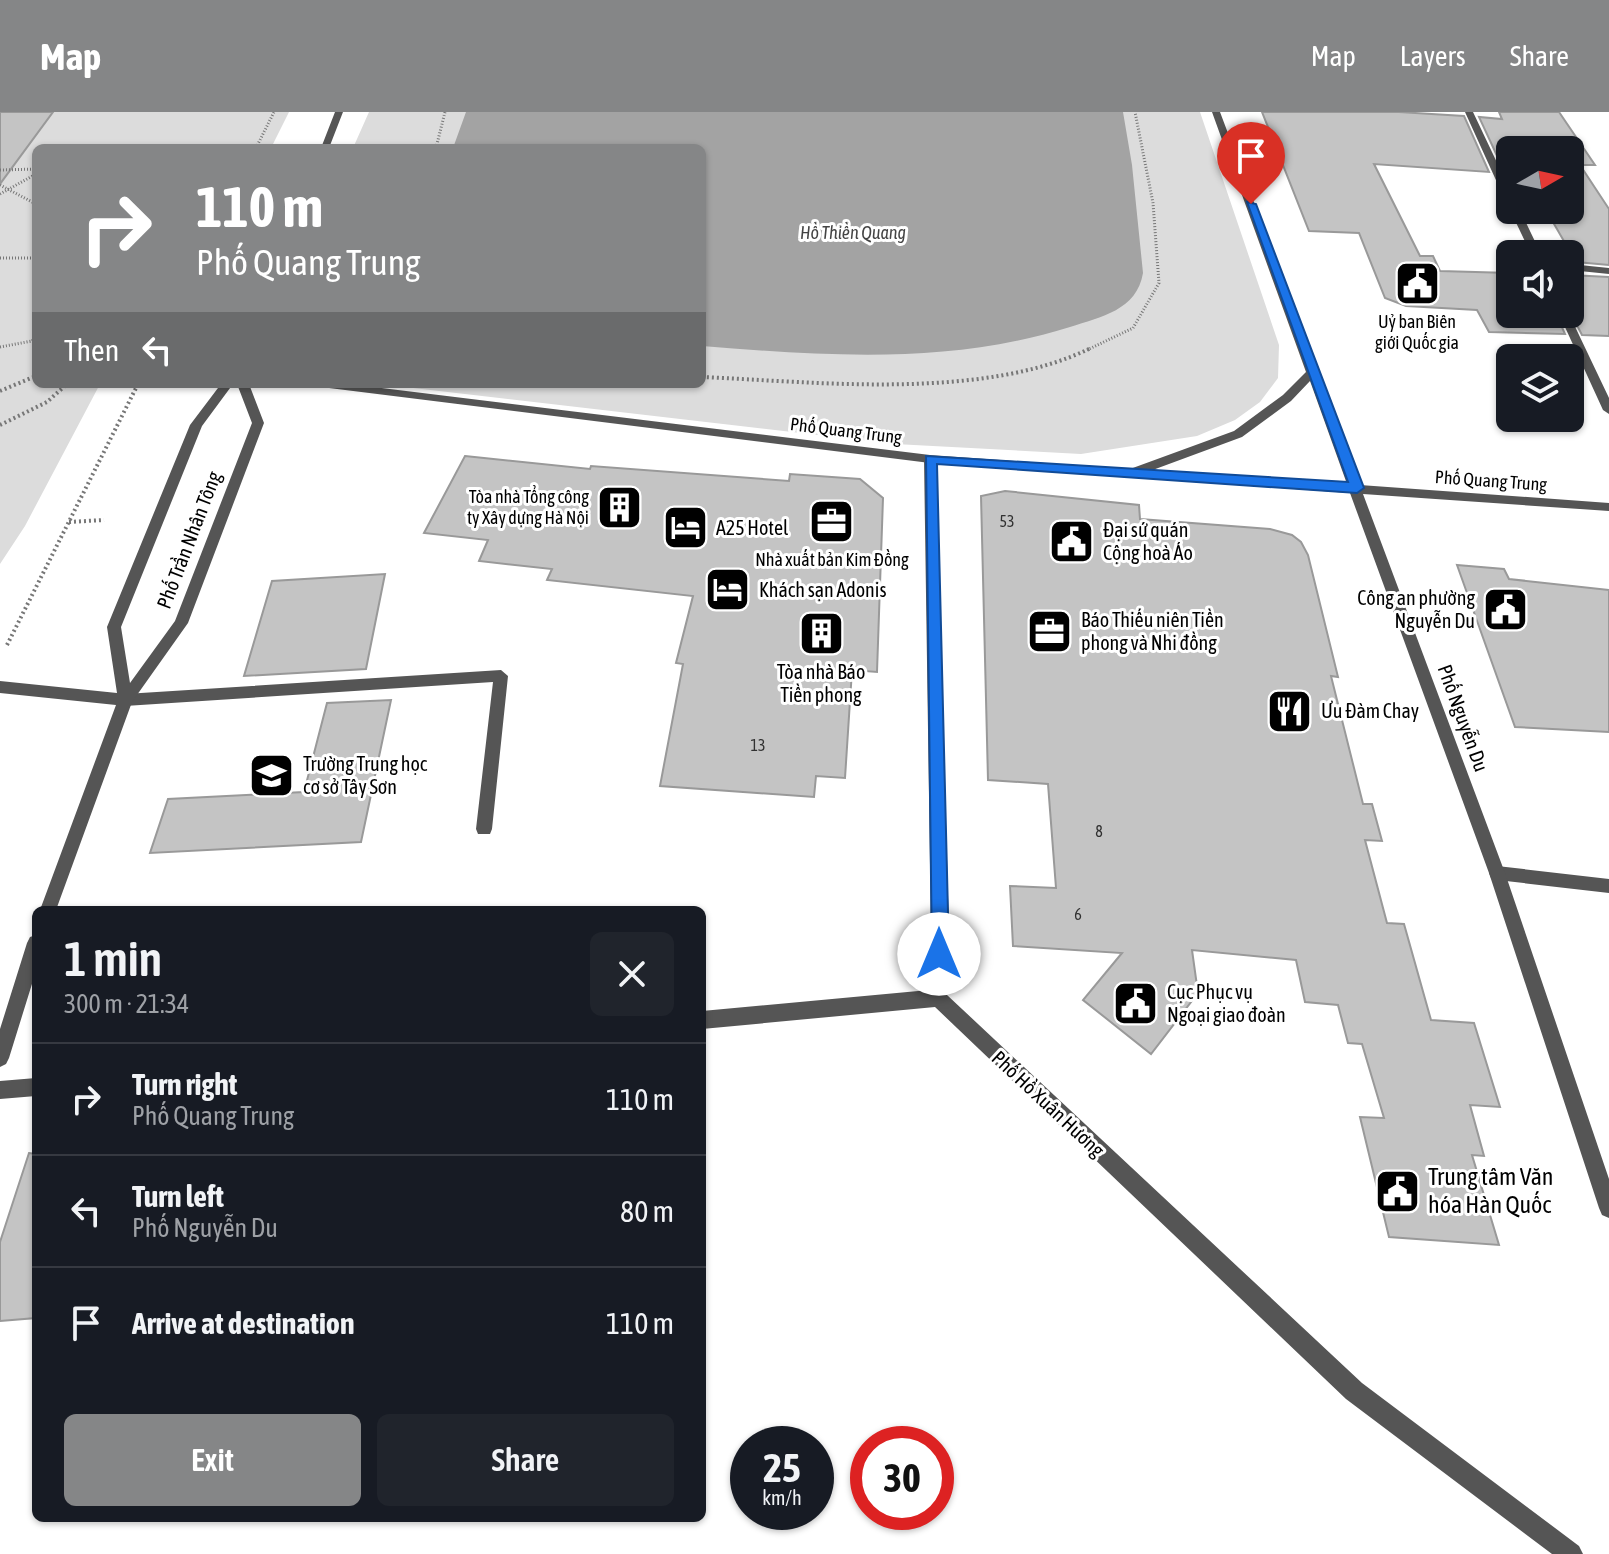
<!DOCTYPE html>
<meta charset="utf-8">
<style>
:root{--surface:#171b24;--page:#20242c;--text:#f1f3f6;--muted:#9ea1a6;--line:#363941;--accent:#858687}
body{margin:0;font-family:"Asap Condensed",sans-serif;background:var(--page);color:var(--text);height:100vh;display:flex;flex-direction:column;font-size:30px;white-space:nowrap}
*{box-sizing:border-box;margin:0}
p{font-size:26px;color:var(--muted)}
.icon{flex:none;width:44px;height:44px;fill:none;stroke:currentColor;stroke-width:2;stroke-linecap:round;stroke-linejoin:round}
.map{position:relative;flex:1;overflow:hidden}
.drawer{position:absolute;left:32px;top:794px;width:674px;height:616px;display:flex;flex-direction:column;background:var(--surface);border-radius:12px;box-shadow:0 2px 6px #0004}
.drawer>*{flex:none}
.guide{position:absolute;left:32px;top:32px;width:674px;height:244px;border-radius:12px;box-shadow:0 2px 6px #0004;background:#858687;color:#fff;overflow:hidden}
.needle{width:52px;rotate:81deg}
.tools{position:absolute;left:1496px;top:24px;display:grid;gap:16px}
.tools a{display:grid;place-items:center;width:88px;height:88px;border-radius:12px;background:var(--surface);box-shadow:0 2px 6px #0004;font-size:40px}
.speed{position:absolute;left:730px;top:1314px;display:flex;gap:16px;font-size:40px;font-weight:700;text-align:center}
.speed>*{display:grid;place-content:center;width:104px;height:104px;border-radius:50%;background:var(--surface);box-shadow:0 2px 6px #0004;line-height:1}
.speed small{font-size:20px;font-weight:400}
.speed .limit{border:12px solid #d22;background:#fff;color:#111}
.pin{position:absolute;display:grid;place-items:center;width:68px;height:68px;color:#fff;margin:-82px -34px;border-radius:50% 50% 50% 0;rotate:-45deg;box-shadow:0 0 8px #0007}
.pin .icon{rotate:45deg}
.me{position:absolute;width:88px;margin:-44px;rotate:0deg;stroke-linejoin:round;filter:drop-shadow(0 0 6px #0008)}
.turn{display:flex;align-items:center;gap:28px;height:168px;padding:0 32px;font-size:36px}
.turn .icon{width:104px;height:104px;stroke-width:2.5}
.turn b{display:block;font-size:56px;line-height:68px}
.then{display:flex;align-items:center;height:76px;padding:0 32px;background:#0003;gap:16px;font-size:30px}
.round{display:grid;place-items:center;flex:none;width:84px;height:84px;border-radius:12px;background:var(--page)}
.overview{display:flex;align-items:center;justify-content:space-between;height:136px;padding:0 32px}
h1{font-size:48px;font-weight:600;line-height:60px}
.cta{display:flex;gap:16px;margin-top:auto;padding:16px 32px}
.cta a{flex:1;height:92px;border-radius:12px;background:var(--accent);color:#fff;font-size:32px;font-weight:600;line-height:92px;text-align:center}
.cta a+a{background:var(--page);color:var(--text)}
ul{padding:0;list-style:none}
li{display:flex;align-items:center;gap:24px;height:112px;padding:0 32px;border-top:2px solid var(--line)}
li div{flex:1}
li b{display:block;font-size:30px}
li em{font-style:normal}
header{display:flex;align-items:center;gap:48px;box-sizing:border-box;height:112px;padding:0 40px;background:var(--accent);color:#fff}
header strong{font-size:38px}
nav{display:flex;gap:44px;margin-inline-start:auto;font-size:28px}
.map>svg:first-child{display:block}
.green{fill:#dcdcdc}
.water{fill:#a3a3a3}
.building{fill:#c4c4c4;stroke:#999;stroke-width:2}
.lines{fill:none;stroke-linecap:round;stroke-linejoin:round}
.path-far1{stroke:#777;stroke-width:3;stroke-dasharray:1 2;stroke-linecap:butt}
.path{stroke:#777;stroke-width:4;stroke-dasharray:2 3;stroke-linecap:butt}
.service{fill:#555;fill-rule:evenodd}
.minor{fill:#555;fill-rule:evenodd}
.tertiary{fill:#555;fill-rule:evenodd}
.route{fill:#1a73e8;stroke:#114b97;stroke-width:2}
.labels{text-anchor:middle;stroke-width:6;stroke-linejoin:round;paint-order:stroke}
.number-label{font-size:16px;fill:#313131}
.far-water-label{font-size:18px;font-style:italic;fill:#444;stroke:#fff}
.far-poi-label{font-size:18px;fill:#000;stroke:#fff}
.far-street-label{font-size:18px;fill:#000;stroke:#fff}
.poi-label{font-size:20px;fill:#000;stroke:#fff;text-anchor:start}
.street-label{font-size:20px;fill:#000;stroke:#fff}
.near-poi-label{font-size:24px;fill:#000;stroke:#fff;text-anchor:start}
</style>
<header>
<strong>Map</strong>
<nav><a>Map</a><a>Layers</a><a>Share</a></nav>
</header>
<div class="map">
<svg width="1609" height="1442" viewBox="0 0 1609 1442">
<rect width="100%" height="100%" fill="#fff"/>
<path class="green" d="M0,0H289L271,36H36V272H100L25,414L0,452Z
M369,0H1200L1279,233L1278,266L1260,290L1235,308L1197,324L1081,342L895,332L379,272H702V36H353Z"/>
<path class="water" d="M466,0H1123L1132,53L1143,161C1137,198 1101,205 1070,215C948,253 828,244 702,234V36H453Z"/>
<path class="building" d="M0,0H53L0,72Z
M1262,0H1399L1464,4L1489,60L1374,52L1420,144H1433L1440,159L1510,161V202H1556L1565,222L1489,220L1477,198L1406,194L1385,186L1359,121L1309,119Z
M1499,0H1559L1595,53H1580L1609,97V153L1576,150L1546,98H1570V38H1510V62L1505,61L1479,5L1502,7Z
M1570,163L1609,165V224L1582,223L1570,200Z
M465,344L590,357L591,354L789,369L790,362L860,367L883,386L877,560L852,558L845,666L816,664L814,685L660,674L683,552L676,551L693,484L547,468L552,457L479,449L488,428L424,421Z
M1005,379L1139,393L1140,407L1270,417L1292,423L1301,430L1308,443L1338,565L1331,564L1363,692H1372L1382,729L1365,728L1387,811L1404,812L1431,908L1474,911L1500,995L1470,993L1484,1044L1472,1043L1499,1133L1389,1125L1360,1005L1384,1006L1362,932L1348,931L1338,893L1305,890L1296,848L1192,838L1198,881L1151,942L1083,888L1122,841L1013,834L1010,774L1056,776L1048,672L988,668L981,384Z
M1457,453L1504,457L1509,467L1609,478V620L1515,615Z
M385,462L366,557L244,564L272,469Z
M391,588L361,730L150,741L168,687L304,680L327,591Z
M29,1041L36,1042V1206L0,1209V1130Z"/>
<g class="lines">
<path class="path-far1" d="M256,36L274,0
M436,36L445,0
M0,58L36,57
M0,73L36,92
M0,82L36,62
M0,146H36
M36,223L32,229L36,233
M0,235L32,229
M1087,238L1133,216L1159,171L1153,91L1135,0"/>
<path class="path" d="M702,265C820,270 982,289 1091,236
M0,279L36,264
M0,313L47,290L67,272
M69,410L104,408
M7,533L138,272"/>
<path class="service" d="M501,558L508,564L492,717L490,722H478L476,717L493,570L125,594L118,588L125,582Z"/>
<path class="minor" d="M1465,0H1473L1510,78V91L1505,88Z
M1510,98H1520L1541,142H1531Z
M1570,152L1609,156V162L1570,158Z
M1559,202H1569L1609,286V302L1603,298Z
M930,343L936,347L949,820L947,883L1362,1271L1579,1434L1583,1442H1552L1346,1287L935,895L702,917V899L929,878L931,820L924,347Z
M1497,754L1609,767V781L1497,768L1491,766L1489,761L1491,756Z
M36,966V984L0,987V969Z"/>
<path class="tertiary" d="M335,0H343L329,36H321Z
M1212,0H1220L1316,255L1320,258L1318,261L1360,373L1609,391V399L1363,382L1505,761L1609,1067V1106L1602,1103L1599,1096L1489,761L1350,381L930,351L321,275L315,272H349L930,343L1130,357L1234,319L1283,283L1306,260ZM1310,269L1347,372L1150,359L1242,325L1291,289Z
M221,272H233L202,314L121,515L130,571L175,509L252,311L237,272H249L264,311L188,511L132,590L56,798H40L116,593L0,581V569L117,581L107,515L190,313Z
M36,823V859L9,946L6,952L0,955V917L27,831L30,825Z"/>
</g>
<path class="route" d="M1247,90L1256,92L1364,376L1357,381L937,352L949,842L939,851L932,848L926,344L1348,370Z"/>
<defs>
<symbol id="civic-square" viewBox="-11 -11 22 22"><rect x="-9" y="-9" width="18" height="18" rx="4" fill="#000" stroke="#fff"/><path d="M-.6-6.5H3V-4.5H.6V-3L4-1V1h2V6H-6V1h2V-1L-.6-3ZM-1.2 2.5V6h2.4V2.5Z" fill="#fff"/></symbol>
<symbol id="building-square" viewBox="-11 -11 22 22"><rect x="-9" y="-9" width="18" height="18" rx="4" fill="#000" stroke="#fff"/><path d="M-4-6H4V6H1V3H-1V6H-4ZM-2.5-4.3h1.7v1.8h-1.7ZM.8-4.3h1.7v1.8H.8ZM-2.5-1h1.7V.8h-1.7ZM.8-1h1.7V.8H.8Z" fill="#fff"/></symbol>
<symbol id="office-square" viewBox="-11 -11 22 22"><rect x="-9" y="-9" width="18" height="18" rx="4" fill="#000" stroke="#fff"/><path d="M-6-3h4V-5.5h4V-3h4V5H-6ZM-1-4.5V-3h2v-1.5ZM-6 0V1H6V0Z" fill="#fff"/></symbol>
<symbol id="hotel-square" viewBox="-11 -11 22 22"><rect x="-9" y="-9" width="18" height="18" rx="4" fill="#000" stroke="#fff"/><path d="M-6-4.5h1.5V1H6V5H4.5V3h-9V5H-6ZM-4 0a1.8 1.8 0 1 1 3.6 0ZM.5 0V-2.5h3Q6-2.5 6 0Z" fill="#fff"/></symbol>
<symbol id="restaurant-square" viewBox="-11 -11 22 22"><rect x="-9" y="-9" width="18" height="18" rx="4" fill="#000" stroke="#fff"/><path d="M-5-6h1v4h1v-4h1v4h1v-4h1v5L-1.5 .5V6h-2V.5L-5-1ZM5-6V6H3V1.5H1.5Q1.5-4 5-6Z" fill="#fff"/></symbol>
<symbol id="school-square" viewBox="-11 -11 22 22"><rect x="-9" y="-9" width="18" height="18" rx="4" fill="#000" stroke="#fff"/><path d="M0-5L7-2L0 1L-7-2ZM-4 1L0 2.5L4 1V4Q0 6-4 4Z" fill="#fff"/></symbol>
</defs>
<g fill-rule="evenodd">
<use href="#civic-square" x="1392" y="146" width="51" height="51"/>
<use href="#building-square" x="594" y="370" width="51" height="51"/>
<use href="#office-square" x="806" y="384" width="51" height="51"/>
<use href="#hotel-square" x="660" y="390" width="51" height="51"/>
<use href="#civic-square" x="1046" y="404" width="51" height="51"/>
<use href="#hotel-square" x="702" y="452" width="51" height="51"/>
<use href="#civic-square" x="1480" y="472" width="51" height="51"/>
<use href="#office-square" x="1024" y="494" width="51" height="51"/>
<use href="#building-square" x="796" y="496" width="51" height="51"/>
<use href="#restaurant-square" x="1264" y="574" width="51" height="51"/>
<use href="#school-square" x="246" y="638" width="51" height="51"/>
<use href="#civic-square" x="1110" y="866" width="51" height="51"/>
<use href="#civic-square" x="1372" y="1054" width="51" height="51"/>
</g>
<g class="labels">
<g class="number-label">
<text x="1007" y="415">53</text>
<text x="758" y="639">13</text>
<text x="1099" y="725">8</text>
<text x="1078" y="808">6</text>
</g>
<g class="far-water-label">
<text x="853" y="127">Hồ Thiền Quang</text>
</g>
<g class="far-poi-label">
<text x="1417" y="216">Uỷ ban Biên<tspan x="1417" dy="21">giới Quốc gia</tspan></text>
<text x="589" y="391" text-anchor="end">Tòa nhà Tổng công<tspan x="589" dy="21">ty Xây dựng Hà Nội</tspan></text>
<text x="832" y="454">Nhà xuất bản Kim Đồng</text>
</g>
<g class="far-street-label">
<text transform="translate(846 319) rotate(7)" y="6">Phố Quang Trung</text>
<text transform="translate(1491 369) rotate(4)" y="6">Phố Quang Trung</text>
</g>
<g class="poi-label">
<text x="716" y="423">A25 Hotel</text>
<text x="1103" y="425">Đại sứ quán<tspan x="1103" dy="23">Cộng hoà Áo</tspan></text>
<text x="759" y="485">Khách sạn Adonis</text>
<text x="1475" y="493" text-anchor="end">Công an phường<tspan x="1475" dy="23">Nguyễn Du</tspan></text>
<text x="1081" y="515">Báo Thiếu niên Tiền<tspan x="1081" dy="23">phong và Nhi đồng</tspan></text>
<text x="821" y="567" text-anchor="middle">Tòa nhà Báo<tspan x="821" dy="23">Tiền phong</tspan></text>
<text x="1321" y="606">Ưu Đàm Chay</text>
<text x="303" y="659">Trường Trung học<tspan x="303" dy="23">cơ sở Tây Sơn</tspan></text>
<text x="1167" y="887">Cục Phục vụ<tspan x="1167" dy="23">Ngoại giao đoàn</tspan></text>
</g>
<g class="street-label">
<text transform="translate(189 428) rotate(-69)" y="7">Phố Trần Nhân Tông</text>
<text transform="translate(1463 606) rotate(70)" y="7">Phố Nguyễn Du</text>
<text transform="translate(1048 992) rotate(43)" y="7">Phố Hồ Xuân Hương</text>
</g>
<g class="near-poi-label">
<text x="1428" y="1073">Trung tâm Văn<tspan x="1428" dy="28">hóa Hàn Quốc</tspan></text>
</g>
</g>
</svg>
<div class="tools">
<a><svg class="needle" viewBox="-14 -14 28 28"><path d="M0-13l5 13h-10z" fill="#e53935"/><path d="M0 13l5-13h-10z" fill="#9ea1a6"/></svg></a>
<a><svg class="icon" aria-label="sound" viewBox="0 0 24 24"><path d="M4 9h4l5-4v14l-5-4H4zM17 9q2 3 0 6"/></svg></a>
<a><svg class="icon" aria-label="layers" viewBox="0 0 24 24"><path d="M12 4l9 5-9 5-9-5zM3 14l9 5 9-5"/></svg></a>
</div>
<div class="speed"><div>25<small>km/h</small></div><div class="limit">30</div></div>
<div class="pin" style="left:1251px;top:92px;background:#d93025"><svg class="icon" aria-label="arrive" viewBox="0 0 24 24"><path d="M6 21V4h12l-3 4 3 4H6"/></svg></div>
<svg class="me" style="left:939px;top:842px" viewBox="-20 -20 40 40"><circle r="19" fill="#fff"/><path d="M0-13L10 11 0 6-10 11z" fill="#1a73e8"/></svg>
<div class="guide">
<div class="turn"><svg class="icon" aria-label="right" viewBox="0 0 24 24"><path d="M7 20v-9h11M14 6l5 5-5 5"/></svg><div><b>110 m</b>Phố Quang Trung</div></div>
<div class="then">Then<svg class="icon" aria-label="left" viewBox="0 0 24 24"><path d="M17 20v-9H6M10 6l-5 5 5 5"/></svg></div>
</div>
<section class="drawer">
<div class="overview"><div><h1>1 min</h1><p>300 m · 21:34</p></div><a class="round"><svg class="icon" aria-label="close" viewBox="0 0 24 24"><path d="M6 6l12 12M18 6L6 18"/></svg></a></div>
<ul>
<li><svg class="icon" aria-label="right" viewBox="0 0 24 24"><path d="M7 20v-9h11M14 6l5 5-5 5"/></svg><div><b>Turn right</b><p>Phố Quang Trung</p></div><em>110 m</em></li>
<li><svg class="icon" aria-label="left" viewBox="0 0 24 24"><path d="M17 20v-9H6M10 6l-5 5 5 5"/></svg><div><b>Turn left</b><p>Phố Nguyễn Du</p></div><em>80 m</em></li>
<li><svg class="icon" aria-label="arrive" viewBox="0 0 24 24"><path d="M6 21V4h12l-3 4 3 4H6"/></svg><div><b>Arrive at destination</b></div><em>110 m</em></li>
</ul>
<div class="cta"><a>Exit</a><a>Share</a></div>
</section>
</div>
